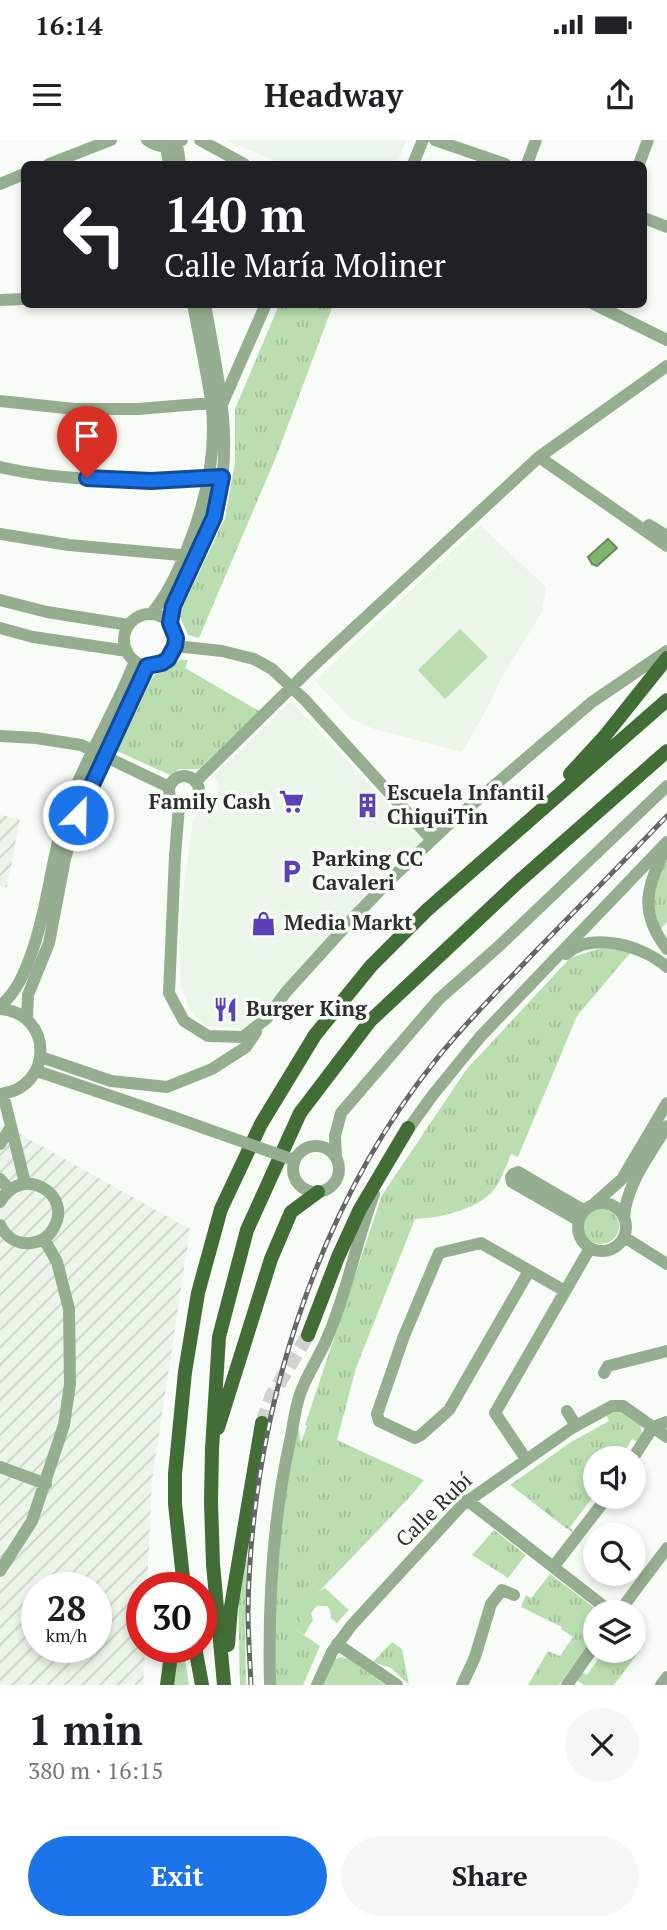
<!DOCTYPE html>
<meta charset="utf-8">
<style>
:root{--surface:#fff;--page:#f6f6f6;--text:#202124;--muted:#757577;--accent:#1a73e8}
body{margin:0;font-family:"PT Serif",serif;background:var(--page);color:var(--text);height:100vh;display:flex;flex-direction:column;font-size:26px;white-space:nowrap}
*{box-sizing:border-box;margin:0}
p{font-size:23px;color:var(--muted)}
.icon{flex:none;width:38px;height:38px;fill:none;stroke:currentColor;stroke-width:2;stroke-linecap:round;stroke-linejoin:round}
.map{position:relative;height:1545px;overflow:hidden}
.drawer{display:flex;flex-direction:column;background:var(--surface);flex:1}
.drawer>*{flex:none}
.hud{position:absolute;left:21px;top:21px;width:626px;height:147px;border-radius:10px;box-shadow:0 4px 10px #0003;background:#202124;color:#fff;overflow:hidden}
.buttons{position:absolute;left:583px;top:1306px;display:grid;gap:14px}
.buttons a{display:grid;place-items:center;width:63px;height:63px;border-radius:50%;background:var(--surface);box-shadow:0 4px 10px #0003;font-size:35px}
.speed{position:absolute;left:21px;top:1432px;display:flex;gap:14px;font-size:35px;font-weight:700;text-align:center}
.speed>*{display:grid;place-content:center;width:91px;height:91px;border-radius:50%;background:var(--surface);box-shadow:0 4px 10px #0003;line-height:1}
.speed small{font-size:18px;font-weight:400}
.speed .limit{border:10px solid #d22;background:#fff;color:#111}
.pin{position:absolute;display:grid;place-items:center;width:60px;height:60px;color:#fff;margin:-72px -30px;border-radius:50% 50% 50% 0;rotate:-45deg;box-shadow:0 0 7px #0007}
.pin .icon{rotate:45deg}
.me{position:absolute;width:77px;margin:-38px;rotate:23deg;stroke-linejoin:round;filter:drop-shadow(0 0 5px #0008)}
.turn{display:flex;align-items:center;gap:24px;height:147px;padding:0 28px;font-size:32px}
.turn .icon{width:91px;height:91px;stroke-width:2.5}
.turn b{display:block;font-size:49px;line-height:60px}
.round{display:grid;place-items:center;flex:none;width:74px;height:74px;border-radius:37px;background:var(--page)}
.summary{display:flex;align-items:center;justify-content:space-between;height:119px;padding:0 28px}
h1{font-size:42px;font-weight:600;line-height:52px}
.action{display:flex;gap:14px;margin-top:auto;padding:14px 28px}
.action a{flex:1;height:80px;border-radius:42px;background:var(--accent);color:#fff;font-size:28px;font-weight:600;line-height:80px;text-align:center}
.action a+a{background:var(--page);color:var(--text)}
.status{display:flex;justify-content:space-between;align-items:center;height:49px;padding:0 35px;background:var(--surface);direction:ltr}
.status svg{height:19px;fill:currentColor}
header{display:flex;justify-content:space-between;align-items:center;height:91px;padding:0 28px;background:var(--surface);font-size:32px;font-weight:600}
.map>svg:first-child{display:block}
.built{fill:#ecf5e9}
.industrial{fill:url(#industrial-furrows);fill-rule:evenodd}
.grass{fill:url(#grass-tufts)}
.forest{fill:url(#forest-firs)}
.garden{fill:#badeb0}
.water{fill:#80b571;stroke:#678c5c;stroke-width:2}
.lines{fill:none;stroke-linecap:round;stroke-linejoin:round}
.major-tunnel{stroke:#cfd3ce;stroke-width:14;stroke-dasharray:14 7;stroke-linecap:butt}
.minor{stroke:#96ae90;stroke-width:12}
.major{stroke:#436d37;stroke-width:14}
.rail-casing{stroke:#646663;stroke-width:5}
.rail{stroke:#f8fcf7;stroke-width:2.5;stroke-dasharray:8;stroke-linecap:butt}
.minor-bridge{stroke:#96ae90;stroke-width:12}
.route-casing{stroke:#114b97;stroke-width:18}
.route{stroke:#1a73e8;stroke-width:12}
.labels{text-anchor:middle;stroke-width:7;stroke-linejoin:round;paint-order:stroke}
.poi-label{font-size:21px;font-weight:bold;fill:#2d2e2c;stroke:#f8fcf7;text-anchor:start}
.street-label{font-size:21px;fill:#2d2e2c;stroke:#f8fcf7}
</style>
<div class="status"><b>16:14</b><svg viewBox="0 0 49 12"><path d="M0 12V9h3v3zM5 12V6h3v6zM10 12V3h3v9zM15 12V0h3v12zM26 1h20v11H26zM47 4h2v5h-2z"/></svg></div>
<header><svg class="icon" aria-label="menu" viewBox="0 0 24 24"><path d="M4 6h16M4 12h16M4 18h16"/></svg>Headway<svg class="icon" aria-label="share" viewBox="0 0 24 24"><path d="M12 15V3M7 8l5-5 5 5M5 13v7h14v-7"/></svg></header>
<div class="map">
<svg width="667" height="1545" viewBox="0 0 667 1545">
<defs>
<pattern id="industrial-furrows" width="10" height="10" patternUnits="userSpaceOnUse" patternTransform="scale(1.75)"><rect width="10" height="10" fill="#ecf5e9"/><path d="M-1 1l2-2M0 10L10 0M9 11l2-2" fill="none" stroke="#cbd2c8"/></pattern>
<pattern id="grass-tufts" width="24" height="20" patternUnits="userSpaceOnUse" patternTransform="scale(1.75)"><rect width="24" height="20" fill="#badeb0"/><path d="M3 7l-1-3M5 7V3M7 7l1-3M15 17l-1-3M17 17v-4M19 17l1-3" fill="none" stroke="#a0bf98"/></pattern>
<pattern id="forest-firs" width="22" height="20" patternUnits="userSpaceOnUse" patternTransform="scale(1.75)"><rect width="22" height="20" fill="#badeb0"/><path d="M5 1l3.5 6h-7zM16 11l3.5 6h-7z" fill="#a0bf98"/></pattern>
</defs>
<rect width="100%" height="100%" fill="#f8fcf7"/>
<path class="built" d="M226,0H406L397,24H282Z
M480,385L546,447L542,472L500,540L490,563L462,612L374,589L351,579L315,541Z
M291,561L394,670L425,700L265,870L241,889L204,886L189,868L181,846L179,810L182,760L193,680L219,651L215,634Z"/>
<path class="industrial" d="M0,675L20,679L7,747L0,746Z
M0,983L190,1089L152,1340L147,1447H142V1507H145L143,1545H0ZM37,1447H96V1507H37Z"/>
<path class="grass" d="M279,165H333L276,317L199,498L188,495L179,475L225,378L235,322V269Z
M180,520H188L185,528L259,571L199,629H179L170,635L117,611L153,536Z
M667,720V782L661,789C650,763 648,742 667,720Z
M601,808L631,812L577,876L518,1017L511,1014C507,1024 503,1035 498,1044C483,1069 441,1078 415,1079L356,1228L337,1300L424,1340L408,1359L312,1459L296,1490L320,1506L303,1545H274C271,1459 278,1371 298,1287L301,1302L307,1286L305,1285L382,1055L466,930L570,818Z
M583 1086a18 18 0 1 1 36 0a18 18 0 1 1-36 0Z
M619,1270L640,1285L642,1294L637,1302L632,1299L621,1318H595V1354L570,1387L573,1390L572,1392L510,1345L571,1302L609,1281L606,1275Z
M494,1390L526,1415L508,1438L472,1415Z
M245,1419L247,1420L245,1485L246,1545H240L238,1459Z
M550,1434L600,1472H595V1495L559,1545H528L548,1511L560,1516L573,1497L561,1489L562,1487L521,1467L526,1455L531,1458Z
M634,1497L643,1506L614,1545H584L577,1540L582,1532L587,1535L605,1510H634Z
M392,1502L402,1509L409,1545L391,1528L373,1522Z
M178,1507H183L189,1545H171Z
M341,1517L349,1519L385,1545H324L335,1519Z"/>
<path class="forest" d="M546,1354L557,1370L572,1379L567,1389L533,1362Z"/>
<path class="garden" d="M460,489L488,517L445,559L418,530Z
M325,1448L349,1470L337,1483L331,1478L330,1470L327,1466H317L311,1473L313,1480L304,1495L296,1490C302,1475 310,1455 325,1448Z"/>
<path class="water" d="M608,399L617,408L597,426L592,424L588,417Z"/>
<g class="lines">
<path class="major-tunnel" d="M262,1283L272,1255L308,1195"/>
<path class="minor" d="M147,0C158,8 170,8 182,0
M200,0L244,24
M435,0L505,24
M177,4L180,24
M166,7L169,24
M49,24L111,0
M413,24L423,0
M527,24L536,0
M639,24L648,0
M0,44L24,34
M644,78L667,87
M0,160L24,159
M594,164L667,200
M0,261L74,269H138L223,262L266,164
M539,317L667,406
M0,327C70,343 144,341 215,338
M649,385L667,396
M0,394L69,405L191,416
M0,460L47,472L129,485
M151,474C167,456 178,432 187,409C206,362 218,311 211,260C206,228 199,196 193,164
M124 500a26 26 0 1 1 52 0a26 26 0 1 1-52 0Z
M170,483C177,446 201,414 213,378C237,309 217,234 205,164
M0,488L33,497L127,511
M175,506L222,511L254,519L272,529L305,560L432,700
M0,596L36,598L81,605L169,647
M169 651a15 15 0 1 1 30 0a15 15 0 1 1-30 0Z
M196,641L312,527L539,317L667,226
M179,666L175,716L169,853L184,881L208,896L243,897L267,878L286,852L355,776L393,737L448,685L592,562L667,511
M665,709C647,748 638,771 667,809
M566,814C592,791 644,806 667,827
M0,866C17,852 25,832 32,812C49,765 51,714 68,667C86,616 116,571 135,521
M0,869C54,873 54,948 0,954
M27,879L28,855L49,803L65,719L78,675L147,526
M41,917L111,941L167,947L212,929L246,907L256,892
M37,931L173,977
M3,954L25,1043
M404,995L432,956L480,897L667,702
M0,1004L11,987
M293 1029a23 23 0 1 1 46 0a23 23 0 1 1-46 0Z
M336,1017L335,996L341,973L439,859L498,807L667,646
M0,1039L10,1050
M0,1062C21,1023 75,1054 53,1089C49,1097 40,1102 31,1103C17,1105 6,1097 0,1085
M578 1087a24 24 0 1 1 48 0a24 24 0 1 1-48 0Z
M595,1063L622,1039L667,963
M624,1077C627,1043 650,1015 667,986
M578,1080L512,1042L511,1037L513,1034L518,1032L583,1070
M624,1097L667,1124
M529,1131L449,1270L421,1295L415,1298L379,1281L377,1274L404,1196L439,1113L481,1103L565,1151
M604,1233L608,1226L667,1211
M567,1271L576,1286
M633,1318L653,1287L667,1282
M526,1319L495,1273L590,1108
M0,1327L46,1344
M467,1360L611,1472
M554,1426L608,1356
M0,1431L32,1381L64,1285L70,1244L69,1169L57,1122L44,1099
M619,1472L667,1408
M337,1504L397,1545
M270,1545C268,1463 272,1382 290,1301C293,1286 295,1269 300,1254C307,1234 320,1216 328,1196C348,1150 356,1101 374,1054
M317,1545L332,1512L351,1486L462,1365L572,1288L612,1266H623L667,1297
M462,1545L475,1517L491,1464L502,1450L514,1455
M567,1545L595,1505
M661,1545L667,1537"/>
<path class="major" d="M570,634L604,597L667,518
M308,1195L338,1117L360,1069L408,988
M218,1288L271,1119L291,1072L318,1052
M184,1447L175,1364V1334L185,1232L198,1153L221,1069L261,984L315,895L371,826L427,770L667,560
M228,1505L231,1467L262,1283
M195,1507L202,1545
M167,1545L172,1507
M224,1545L213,1424L211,1363L212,1309L219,1197L247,1090L300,973L370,881L517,743L667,611"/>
<defs>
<path id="rail" d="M251,1545C250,1520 248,1496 248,1471C251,1279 314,1072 435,921C464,884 498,851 531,816C576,770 622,723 667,676"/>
</defs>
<use href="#rail" class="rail-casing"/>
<use href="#rail" class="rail"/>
<path class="minor-bridge" d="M173,977L294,1020"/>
</g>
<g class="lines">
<defs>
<path id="route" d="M78,675L147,526L162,523L168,519L175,506L176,498L170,483L173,466L214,377L222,337L151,341L87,338"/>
</defs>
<use href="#route" class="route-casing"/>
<use href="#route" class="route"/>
</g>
<defs>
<symbol id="supermarket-bare" viewBox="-9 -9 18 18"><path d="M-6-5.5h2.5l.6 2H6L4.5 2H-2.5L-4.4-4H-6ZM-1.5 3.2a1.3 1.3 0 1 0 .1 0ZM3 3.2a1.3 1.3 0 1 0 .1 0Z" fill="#5d3fb7" stroke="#f8fcf7" stroke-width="2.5" paint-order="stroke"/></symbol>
<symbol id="building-bare" viewBox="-9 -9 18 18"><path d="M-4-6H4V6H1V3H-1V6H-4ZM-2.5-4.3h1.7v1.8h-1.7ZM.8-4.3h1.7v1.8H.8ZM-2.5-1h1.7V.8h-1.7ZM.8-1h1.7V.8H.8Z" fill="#5d3fb7" stroke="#f8fcf7" stroke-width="2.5" paint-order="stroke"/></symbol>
<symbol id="parking-bare" viewBox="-9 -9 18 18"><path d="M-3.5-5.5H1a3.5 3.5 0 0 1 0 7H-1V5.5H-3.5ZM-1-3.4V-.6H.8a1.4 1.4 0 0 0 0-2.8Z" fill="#5d3fb7" stroke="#f8fcf7" stroke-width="2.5" paint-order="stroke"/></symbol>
<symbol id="shop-bare" viewBox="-9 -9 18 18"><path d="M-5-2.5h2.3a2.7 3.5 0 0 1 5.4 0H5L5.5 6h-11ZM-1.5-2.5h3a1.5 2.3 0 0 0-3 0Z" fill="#5d3fb7" stroke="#f8fcf7" stroke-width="2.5" paint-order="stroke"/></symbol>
<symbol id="restaurant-bare" viewBox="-9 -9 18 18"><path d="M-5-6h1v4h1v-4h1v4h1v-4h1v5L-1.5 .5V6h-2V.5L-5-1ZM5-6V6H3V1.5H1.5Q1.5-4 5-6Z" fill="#5d3fb7" stroke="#f8fcf7" stroke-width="2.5" paint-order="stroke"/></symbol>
</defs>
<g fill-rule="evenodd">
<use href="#supermarket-bare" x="274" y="644" width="35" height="35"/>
<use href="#building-bare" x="350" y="648" width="35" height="35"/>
<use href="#parking-bare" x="274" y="714" width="35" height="35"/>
<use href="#shop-bare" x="246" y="766" width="35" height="35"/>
<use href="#restaurant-bare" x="208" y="852" width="35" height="35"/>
</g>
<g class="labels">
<g class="poi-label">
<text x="387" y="660">Escuela Infantil<tspan x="387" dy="24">ChiquiTin</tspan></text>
<text x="271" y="669" text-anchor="end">Family Cash</text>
<text x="312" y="726">Parking CC<tspan x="312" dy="24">Cavaleri</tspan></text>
<text x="284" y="790">Media Markt</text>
<text x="246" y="876">Burger King</text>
</g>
<g class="street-label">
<text transform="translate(434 1370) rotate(-44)" y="7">Calle Rubí</text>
</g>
</g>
</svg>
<div class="buttons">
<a><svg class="icon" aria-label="sound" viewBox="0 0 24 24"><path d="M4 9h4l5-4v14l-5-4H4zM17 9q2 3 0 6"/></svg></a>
<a><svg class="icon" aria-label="search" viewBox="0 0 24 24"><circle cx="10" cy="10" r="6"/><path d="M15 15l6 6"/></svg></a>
<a><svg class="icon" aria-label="layers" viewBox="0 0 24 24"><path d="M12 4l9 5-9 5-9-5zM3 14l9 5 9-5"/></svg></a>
</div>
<div class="speed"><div>28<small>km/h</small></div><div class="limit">30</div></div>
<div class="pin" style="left:87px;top:338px;background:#d93025"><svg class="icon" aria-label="arrive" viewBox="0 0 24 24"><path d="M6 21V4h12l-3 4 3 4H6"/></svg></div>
<svg class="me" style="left:78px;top:675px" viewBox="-20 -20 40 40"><circle r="17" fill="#1a73e8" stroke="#fff" stroke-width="3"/><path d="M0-11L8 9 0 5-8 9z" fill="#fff"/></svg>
<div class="hud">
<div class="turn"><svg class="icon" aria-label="left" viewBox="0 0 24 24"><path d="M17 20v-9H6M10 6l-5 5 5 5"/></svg><div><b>140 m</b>Calle María Moliner</div></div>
</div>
</div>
<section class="drawer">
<div class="summary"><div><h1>1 min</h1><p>380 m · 16:15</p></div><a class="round"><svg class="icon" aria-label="close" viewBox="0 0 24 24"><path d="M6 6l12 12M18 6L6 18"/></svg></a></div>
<div class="action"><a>Exit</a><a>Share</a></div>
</section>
